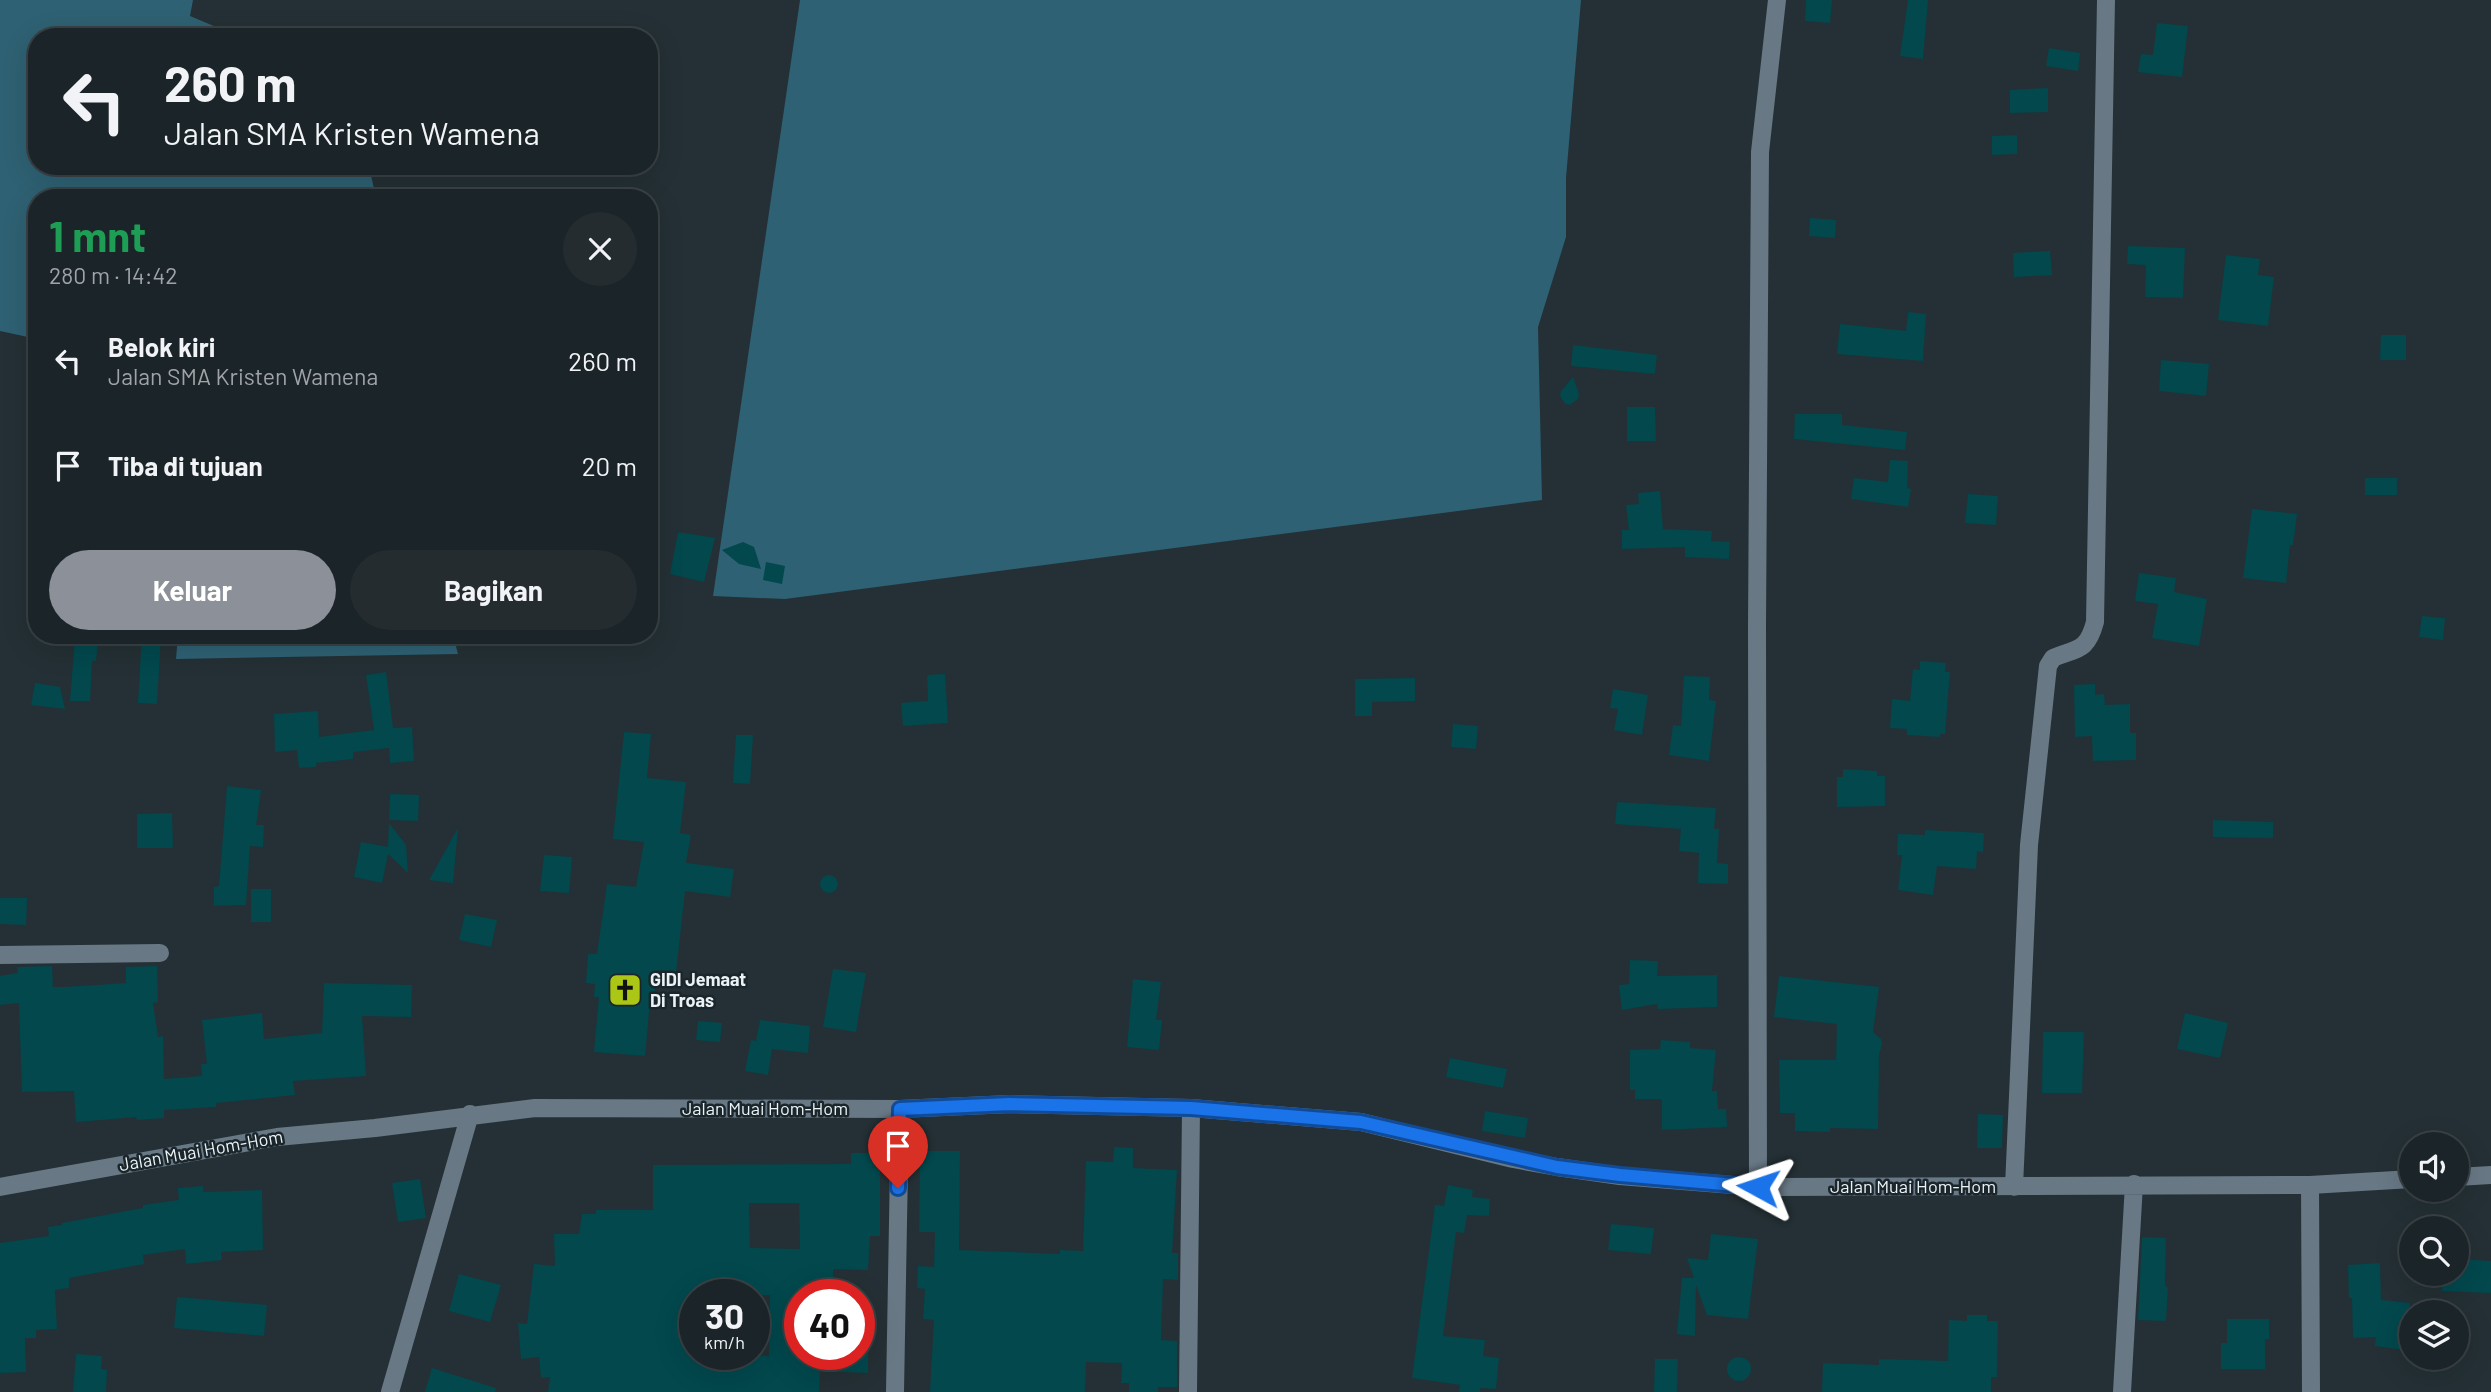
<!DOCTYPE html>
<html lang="id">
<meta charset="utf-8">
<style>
:root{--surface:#1b2428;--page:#242c30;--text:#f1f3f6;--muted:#a0a4a8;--line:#394145;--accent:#8c9099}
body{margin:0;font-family:Barlow,sans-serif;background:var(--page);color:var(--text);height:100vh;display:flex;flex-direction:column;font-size:26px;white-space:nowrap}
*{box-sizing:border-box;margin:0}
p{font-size:23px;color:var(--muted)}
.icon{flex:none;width:38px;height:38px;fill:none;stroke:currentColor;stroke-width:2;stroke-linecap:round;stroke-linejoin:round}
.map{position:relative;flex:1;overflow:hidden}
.drawer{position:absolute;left:28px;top:189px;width:630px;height:455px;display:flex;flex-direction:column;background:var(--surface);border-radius:28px;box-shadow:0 7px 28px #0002,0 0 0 2px var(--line)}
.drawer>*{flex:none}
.banner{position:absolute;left:28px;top:28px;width:630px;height:147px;border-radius:28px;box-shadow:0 7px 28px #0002,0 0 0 2px var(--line);background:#1b2428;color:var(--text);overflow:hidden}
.buttons{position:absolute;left:2399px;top:1132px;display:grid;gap:14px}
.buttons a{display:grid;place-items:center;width:70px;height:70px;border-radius:50%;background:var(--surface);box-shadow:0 7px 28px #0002,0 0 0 2px var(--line);font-size:35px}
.speed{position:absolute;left:679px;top:1279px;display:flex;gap:14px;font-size:35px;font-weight:700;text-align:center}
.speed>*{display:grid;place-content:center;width:91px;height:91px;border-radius:50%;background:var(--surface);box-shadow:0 7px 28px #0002,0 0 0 2px var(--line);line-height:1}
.speed small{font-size:18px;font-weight:400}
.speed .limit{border:10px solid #d22;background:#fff;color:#111}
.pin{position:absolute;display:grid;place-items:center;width:60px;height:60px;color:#fff;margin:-72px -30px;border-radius:50% 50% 50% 0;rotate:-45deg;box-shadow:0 0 7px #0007}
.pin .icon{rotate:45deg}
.me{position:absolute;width:77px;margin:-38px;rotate:275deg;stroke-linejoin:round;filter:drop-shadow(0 0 5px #0008)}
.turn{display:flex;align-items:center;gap:24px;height:147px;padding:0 21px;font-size:32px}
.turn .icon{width:91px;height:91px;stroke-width:2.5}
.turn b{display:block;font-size:49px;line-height:60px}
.round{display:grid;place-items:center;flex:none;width:74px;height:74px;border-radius:37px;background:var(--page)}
.headline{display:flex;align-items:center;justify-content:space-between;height:119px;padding:0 21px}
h1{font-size:42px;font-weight:700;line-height:52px;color:#1e9e55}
.button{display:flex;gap:14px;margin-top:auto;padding:14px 21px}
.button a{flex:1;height:80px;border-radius:42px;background:var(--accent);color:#fff;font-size:28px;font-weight:700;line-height:80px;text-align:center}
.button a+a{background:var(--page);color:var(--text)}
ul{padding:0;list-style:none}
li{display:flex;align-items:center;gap:21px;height:105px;padding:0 21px}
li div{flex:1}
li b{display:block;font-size:26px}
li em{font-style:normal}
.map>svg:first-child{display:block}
.forest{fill:#2e6173}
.building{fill:#02484d;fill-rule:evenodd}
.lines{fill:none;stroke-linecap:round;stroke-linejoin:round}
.minor{stroke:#687885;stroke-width:18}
.route-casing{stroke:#114b97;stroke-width:18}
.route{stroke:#1a73e8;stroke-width:12}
.labels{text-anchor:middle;stroke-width:5;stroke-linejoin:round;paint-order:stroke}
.poi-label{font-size:18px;font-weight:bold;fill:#eaf2f5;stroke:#1a262b;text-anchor:start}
.street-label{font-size:18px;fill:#eaf2f5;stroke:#1a262b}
</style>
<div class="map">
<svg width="2491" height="1392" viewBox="0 0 2491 1392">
<rect width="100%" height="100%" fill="#243035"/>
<path class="forest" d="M0,0H193L190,16L240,37H37V166H369L376,198H37V339L0,331Z
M800,0H1581L1566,178V237L1538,327L1542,500L785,599L713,596Z
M178,635H453L458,654L176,659Z"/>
<path class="building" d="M1806,0H1832L1830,23L1805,21Z
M1908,0H1928L1923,59L1900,56Z
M2157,23L2188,26L2182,77L2138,72L2141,54L2153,55Z
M2049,48L2080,53L2078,71L2046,66Z
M2048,88V112L2010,113V90Z
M2017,135V154L1992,155V136Z
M1810,218L1836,220L1835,238L1809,236Z
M2128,246L2185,248L2183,298L2145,297L2146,265L2127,264Z
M2050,251L2052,275L2014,277L2013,253Z
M2226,255L2260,259L2258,275L2274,277L2268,326L2218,320Z
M1908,312L1926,314L1923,361L1837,354L1840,324L1906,331Z
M2381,335H2406V360H2380Z
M1573,345L1657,355L1655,374L1571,366Z
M2161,360L2209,364L2206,396L2159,391Z
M1573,377L1579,394L1578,399L1570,405L1565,404L1560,396L1561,391Z
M1627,407H1655L1656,441H1627Z
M1795,414H1842V425L1907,432L1905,450L1794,439Z
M1890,460L1908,461L1907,488L1911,489L1908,507L1851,499L1854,478L1888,482Z
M2365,478H2397V495H2365Z
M1660,491L1663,529L1712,531L1711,541L1730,542L1729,559L1685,557V547L1622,549V530H1629L1626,505L1639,504L1638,493Z
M1968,494L1998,496L1996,525L1965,523Z
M2252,509L2297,514L2293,545H2290L2286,583L2243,578Z
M678,532L715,538L704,582L670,574Z
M743,542L754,547L761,569L739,564L722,550Z
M766,562L785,566L782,584L763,580Z
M2139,573L2176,578L2174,592L2207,599L2199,646L2152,638L2158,604L2135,601Z
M2422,616L2445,618L2443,640L2419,637Z
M142,635H161L157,704L138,703Z
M75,638L98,639L96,661H92L90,701H70Z
M1920,661L1946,663L1945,672H1950L1945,734H1940V737L1907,735V729L1890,728L1892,699L1910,701L1913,669L1920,670Z
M386,672L393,728L412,727L414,761L390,763L389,748L353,752V759L316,763V767L299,768L297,750L275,752L274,714L318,711L319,737L374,730L366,675Z
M945,674L948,723L903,726L901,703L928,701L927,675Z
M1684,676L1710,677L1709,700L1716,701L1709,761L1669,755L1673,725L1681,726Z
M1415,678V701L1372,702V716H1355V679Z
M35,683L60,687L65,709L31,705Z
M2095,684V695L2104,694L2105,705L2130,704V733H2136V760L2093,761L2092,736L2075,737L2074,685Z
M1613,689L1648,695L1642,735L1614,730L1618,709L1610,708Z
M1453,724L1478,726L1476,749L1451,747Z
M624,732L651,734L647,778L686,782L680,833L691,835L686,863L734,869L730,897L685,891L676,972L657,970L654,1002H650L645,1056L594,1052L599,997H594L595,984L586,983L588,954H597L607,884L636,887L644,842L613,839Z
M736,735H753L750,784L733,783Z
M1843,769L1877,771V776H1885V806L1837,807V777H1843Z
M227,786L261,790L256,825H264L263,847L250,846L246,905L214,906V887L219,886Z
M390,794L419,795L418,821L389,820Z
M1617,802L1716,808L1714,829H1719L1717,863L1728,864V884L1698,883L1699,853L1679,851L1681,829L1615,824Z
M172,813L173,848H137V814Z
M2213,820L2273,822V838L2213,837Z
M389,823L406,845L408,873L388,854L382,883L354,877L361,842L388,847Z
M458,828L453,883L429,880Z
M1925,830L1984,833L1983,852L1977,851L1976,869L1937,866L1933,895L1898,890L1902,855H1897L1898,834L1925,835Z
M544,855L572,857L569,893L540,891Z
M820 884a9 9 0 1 1 18 0a9 9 0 1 1-18 0Z
M251,889H271V922H251Z
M0,898H27L26,925L0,924Z
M465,914L497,920L491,947L459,940Z
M1630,960L1658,961L1657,976L1717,975V1007L1658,1009L1657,1004L1622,1010L1619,985L1629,984Z
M52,966L53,987H65L126,983V967L157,966L158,1002L153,1003L158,1037L163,1036L164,1079L202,1076L201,1064H207L202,1020L262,1013L264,1039L322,1033L324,983L412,985L411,1017L362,1016L366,1076L293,1081L295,1095L216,1103V1107L164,1110V1118L137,1120L136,1117L76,1122L74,1091L22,1092L19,1003L0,1005V976L18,973L17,967Z
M833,969L866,973L856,1032L823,1027Z
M1779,976L1879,987L1873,1032L1881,1039L1882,1044L1879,1055L1878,1129L1830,1128V1132L1795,1131V1113H1780L1779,1060H1836L1837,1024L1774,1017Z
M1133,979L1161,982L1156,1020H1162L1159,1050L1127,1047Z
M2185,1013L2228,1023L2220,1058L2177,1049Z
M760,1020L810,1026L808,1053L772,1049L768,1075L745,1071L751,1040L756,1041Z
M698,1021L722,1023L720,1042L696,1040Z
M2043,1032H2084L2082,1093H2042Z
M1661,1040L1690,1042V1048L1716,1050L1712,1091H1717L1718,1109H1726L1727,1127L1662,1130V1099H1635V1090H1630V1050L1660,1049Z
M1450,1058L1507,1069L1503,1088L1446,1077Z
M1485,1111L1528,1118L1525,1138L1482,1131Z
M1978,1114L2003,1115L2002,1148H1977Z
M1114,1147L1133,1148V1168L1177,1170L1172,1253H1178V1280L1163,1279L1161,1340L1177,1341V1387H1158V1392H1129V1383H1121L1122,1363L1086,1362L1085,1392H930L934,1320L923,1319L925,1289L917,1288L918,1266L934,1267L935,1232H919L920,1151H960L959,1250L1060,1254V1250L1083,1251L1086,1161L1113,1162Z
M851,1153H880V1236H870L868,1270L833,1269V1295H800V1354H868V1373L820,1371L819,1392H548L550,1377L541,1378L539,1357L521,1359L518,1323L527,1324L534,1264L555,1266L554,1234H579L582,1214H596V1210H653V1165L851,1164ZM749,1203H799L800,1249L750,1248ZM695,1295H770L769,1356L695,1354Z
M420,1179L426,1218L398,1222L392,1183Z
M1448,1185L1473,1190L1472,1197L1490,1199L1489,1216L1467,1215L1464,1233L1456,1232L1443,1336L1485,1340L1483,1356L1499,1358L1496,1389L1480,1388V1392H1459L1460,1385L1412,1378L1435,1205L1444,1206Z
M203,1186V1192L262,1190L263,1250L221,1252L222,1260L186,1264L185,1249L143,1255L144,1264L69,1278V1288L55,1290L57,1329L36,1330V1338H25L26,1372L0,1373V1243L49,1236L48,1227L62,1225V1223L143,1208V1205L179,1200L178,1188Z
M1611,1224L1654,1228L1651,1254L1608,1250Z
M1711,1234L1758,1239L1748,1319L1707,1315L1696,1285L1695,1336L1677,1334L1682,1278H1694L1687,1258L1708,1260Z
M2142,1237L2166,1238L2165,1286L2168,1287L2166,1321L2138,1320Z
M2457,1259L2491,1261V1293L2442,1291L2443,1274H2457Z
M2380,1263L2381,1300L2410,1303L2405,1350L2375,1346L2376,1337L2353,1338L2352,1298H2349L2348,1265Z
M459,1274L501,1285L490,1322L449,1311Z
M177,1297L267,1305L264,1336L174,1328Z
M1967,1315H1987V1321H1998L1997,1377H1991V1392H1822L1823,1363L1879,1365V1359L1948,1361L1949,1320L1967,1321Z
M2227,1319H2269V1339H2265V1369H2221V1343H2227Z
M76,1354L102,1356L101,1369L107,1370L106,1392H73Z
M1727 1369a12 12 0 1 1 24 0a12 12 0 1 1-24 0Z
M1655,1359H1678L1677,1392H1654Z
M432,1368L496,1388L495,1392H425Z"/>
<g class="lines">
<path class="minor" d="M0,955L160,953
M2457,1177L2491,1175
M2310,1185L2311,1392
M0,1187L277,1137L375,1128L535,1108L900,1109L1010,1104L1191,1108L1361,1122L1513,1159L1557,1167L1620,1176L1758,1187L2310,1185L2412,1179
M1758,1187L1757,626L1760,152L1777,0
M2014,1187L2029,845L2048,666L2053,658C2077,648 2087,652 2095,622L2106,0
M390,1392L470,1114
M895,1392L900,1109
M1188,1392L1191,1108
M2122,1392L2134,1184"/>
</g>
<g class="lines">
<defs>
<path id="route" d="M898,1188L900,1109L1010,1104L1191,1108L1361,1122L1557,1167L1620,1175L1758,1187"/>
</defs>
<use href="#route" class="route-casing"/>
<use href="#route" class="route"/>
</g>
<defs>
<symbol id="church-square" viewBox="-11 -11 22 22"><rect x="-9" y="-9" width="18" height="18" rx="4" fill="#abc615" stroke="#1a262b"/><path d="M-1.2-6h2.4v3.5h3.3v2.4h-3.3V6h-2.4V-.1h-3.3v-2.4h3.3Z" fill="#111"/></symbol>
</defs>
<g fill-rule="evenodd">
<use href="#church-square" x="606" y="971" width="38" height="38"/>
</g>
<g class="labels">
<g class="poi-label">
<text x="650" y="986">GIDI Jemaat<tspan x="650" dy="21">Di Troas</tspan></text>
</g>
<g class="street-label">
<text x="765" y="1115">Jalan Muai Hom-Hom</text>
<text transform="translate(201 1151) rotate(-10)" y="6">Jalan Muai Hom-Hom</text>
<text x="1913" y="1193">Jalan Muai Hom-Hom</text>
</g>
</g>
</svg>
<div class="buttons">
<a><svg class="icon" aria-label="sound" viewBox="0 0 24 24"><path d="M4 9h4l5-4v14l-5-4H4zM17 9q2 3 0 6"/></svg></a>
<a><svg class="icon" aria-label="search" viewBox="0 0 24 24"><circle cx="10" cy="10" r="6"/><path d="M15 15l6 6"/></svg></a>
<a><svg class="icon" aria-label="layers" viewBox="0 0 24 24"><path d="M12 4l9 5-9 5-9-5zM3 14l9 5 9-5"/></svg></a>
</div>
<div class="speed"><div>30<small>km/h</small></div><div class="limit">40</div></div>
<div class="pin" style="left:898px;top:1188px;background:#d93025"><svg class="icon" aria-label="arrive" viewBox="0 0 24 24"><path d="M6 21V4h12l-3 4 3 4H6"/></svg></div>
<svg class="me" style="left:1758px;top:1187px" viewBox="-20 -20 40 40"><path d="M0-17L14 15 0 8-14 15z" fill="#1a73e8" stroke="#fff" stroke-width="4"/></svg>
<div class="banner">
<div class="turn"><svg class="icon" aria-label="left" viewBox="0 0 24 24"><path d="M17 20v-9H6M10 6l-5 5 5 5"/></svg><div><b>260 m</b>Jalan SMA Kristen Wamena</div></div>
</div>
<section class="drawer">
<div class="headline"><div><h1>1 mnt</h1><p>280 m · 14:42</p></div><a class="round"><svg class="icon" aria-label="close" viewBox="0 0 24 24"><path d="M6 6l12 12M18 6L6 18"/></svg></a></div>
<ul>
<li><svg class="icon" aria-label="left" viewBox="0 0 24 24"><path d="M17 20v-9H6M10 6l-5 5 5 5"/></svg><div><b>Belok kiri</b><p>Jalan SMA Kristen Wamena</p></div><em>260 m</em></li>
<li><svg class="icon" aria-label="arrive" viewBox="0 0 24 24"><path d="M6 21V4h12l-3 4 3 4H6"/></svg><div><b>Tiba di tujuan</b></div><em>20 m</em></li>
</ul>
<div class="button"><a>Keluar</a><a>Bagikan</a></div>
</section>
</div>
